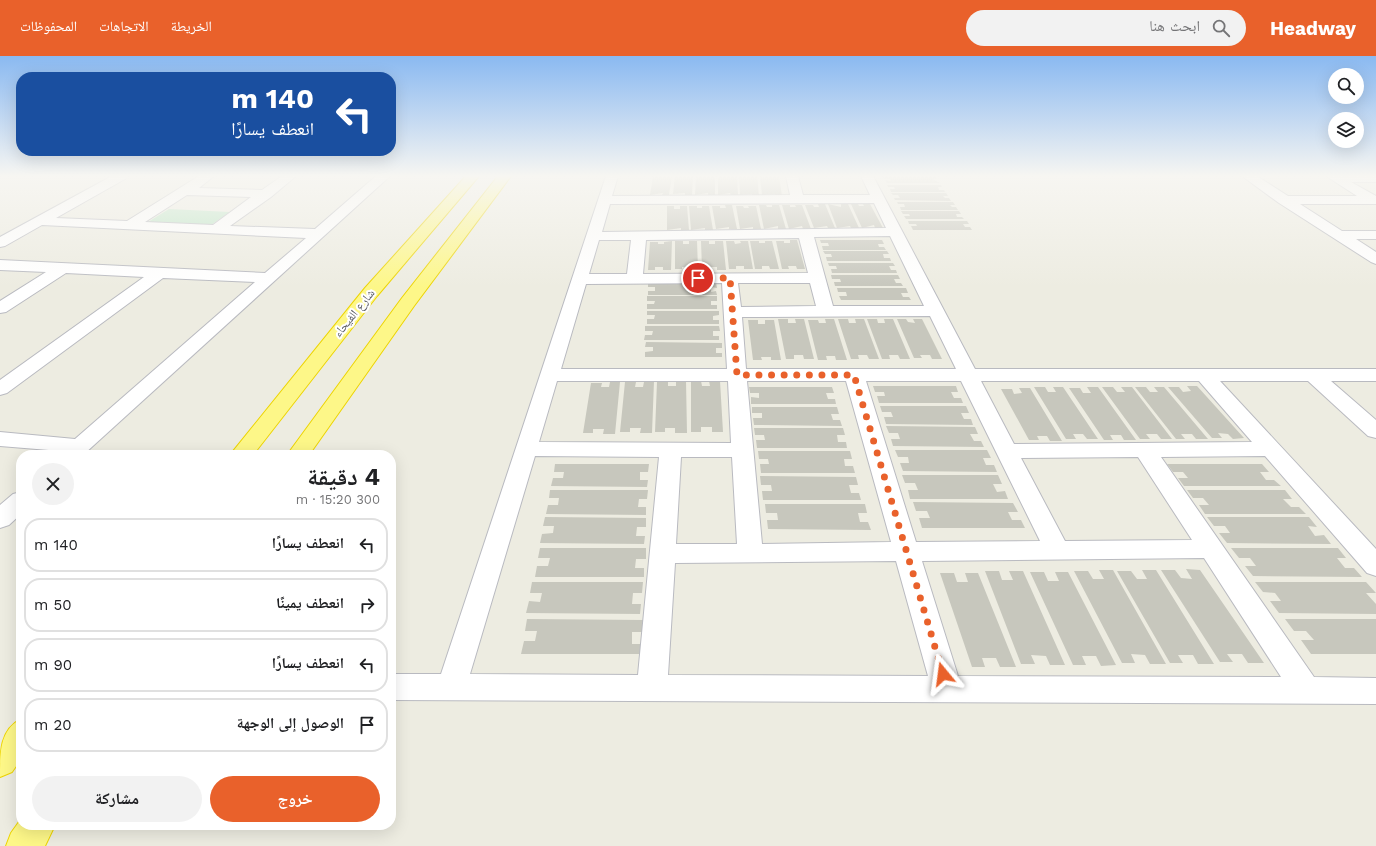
<!DOCTYPE html>
<html lang="ar">
<meta charset="utf-8">
<style>
:root{--surface:#fff;--page:#f2f2f2;--text:#202124;--muted:#757577;--line:#e0e0e0;--accent:#e9612b}
body{margin:0;font-family:"Work Sans","Noto Naskh Arabic",sans-serif;background:var(--page);color:var(--text);direction:rtl;height:100vh;display:flex;flex-direction:column;font-size:15px;white-space:nowrap}
*{box-sizing:border-box;margin:0}
p{font-size:13px;color:var(--muted)}
.icon{flex:none;width:22px;height:22px;fill:none;stroke:currentColor;stroke-width:2;stroke-linecap:round;stroke-linejoin:round}
.map{position:relative;flex:1;overflow:hidden;direction:ltr}
.details{position:absolute;left:16px;top:394px;width:380px;height:380px;display:flex;flex-direction:column;background:var(--surface);border-radius:16px;box-shadow:0 4px 16px #0002;direction:rtl}
.details>*{flex:none}
.guide{position:absolute;left:16px;top:16px;width:380px;height:84px;border-radius:16px;box-shadow:0 4px 16px #0002;direction:rtl;background:#1a4fa0;color:#fff;overflow:hidden}
.tools{position:absolute;left:1328px;top:12px;display:grid;gap:8px}
.tools a{display:grid;place-items:center;width:36px;height:36px;border-radius:50%;background:var(--surface);box-shadow:0 4px 16px #0002;font-size:20px}
.pin{position:absolute;display:grid;place-items:center;width:34px;height:34px;color:#fff;margin:-17px;border:2px solid #fff;border-radius:50%;box-shadow:0 1px 4px #0007}
.me{position:absolute;width:44px;margin:-22px;rotate:344deg;stroke-linejoin:round;filter:drop-shadow(0 0 3px #0008)}
.turn{display:flex;align-items:center;gap:14px;height:84px;padding:0 16px;font-size:18px}
.turn .icon{width:52px;height:52px;stroke-width:2.5}
.turn b{display:block;font-size:28px;line-height:34px}
.round{display:grid;place-items:center;flex:none;width:42px;height:42px;border-radius:21px;background:var(--page)}
.overview{display:flex;align-items:center;justify-content:space-between;height:68px;padding:0 16px}
h1{font-size:24px;font-weight:700;line-height:30px}
.action{display:flex;gap:8px;margin-top:auto;padding:8px 16px}
.action a{flex:1;height:46px;border-radius:24px;background:var(--accent);color:#fff;font-size:16px;font-weight:700;line-height:46px;text-align:center}
.action a+a{background:var(--page);color:var(--text)}
ul{padding:0;list-style:none}
li{display:flex;align-items:center;gap:12px;height:54px;margin:0 8px 6px;padding:0 8px;border:2px solid var(--line);border-radius:16px}
li div{flex:1}
li b{display:block;font-size:15px}
li em{font-style:normal}
header{display:flex;align-items:center;gap:24px;box-sizing:border-box;height:56px;padding:0 20px;background:var(--accent);color:#fff}
header strong{font-size:19px}
nav{display:flex;gap:22px;margin-inline-start:auto;font-size:14px}
.search{width:280px;height:36px;background:var(--page);display:flex;align-items:center;gap:10px;box-sizing:border-box;padding:0 14px;border-radius:22px;color:var(--muted);font-size:15px}
.map>svg:first-child{display:block}
.green{fill:#bde5c5}
.building{fill:#c7c7bd}
.lines{fill:none;stroke-linecap:round;stroke-linejoin:round}
.minor-casing{stroke:#b9bac0;stroke-width:2}
.highway-casing{stroke:#edd400;stroke-width:2}
.minor{fill:#fff;fill-rule:evenodd}
.highway{fill:#fdf788;fill-rule:evenodd}
.route{stroke:#e9612b;stroke-width:7;stroke-dasharray:0 12.6}
.labels{text-anchor:middle;stroke-width:4;stroke-linejoin:round;paint-order:stroke}
.far-street-label{font-size:12px;fill:#595b62;stroke:#fff}
</style>
<header>
<strong>Headway</strong>
<div class="search"><svg class="icon" aria-label="search" viewBox="0 0 24 24"><circle cx="10" cy="10" r="6"/><path d="M15 15l6 6"/></svg>ابحث هنا</div>
<nav><a>الخريطة</a><a>الاتجاهات</a><a>المحفوظات</a></nav>
</header>
<div class="map">
<svg width="1376" height="790" viewBox="0 0 1376 790">
<rect width="100%" height="100%" fill="#edece1"/>
<path class="green" d="M169,153L230,156L211,169L148,166Z"/>
<path class="building" d="M653,120H672L669,139H662L663,137L650,139Z
M675,120H693L692,139H685V137L673,138Z
M696,120H715V139H708V137L695,139Z
M718,120H737L738,139H731L730,137L718,139Z
M739,120L751,121V120H757L759,140L752,139V138L740,139Z
M760,120L772,121V120H779L782,140H775V138L762,139Z
M883,120H935L937,123H932L940,127H887L885,124L891,125L890,123H884Z
M887,129H941L942,131H938L939,134H944L945,136H891L890,133H895L894,131H888Z
M891,137H946L948,140H943L945,142H949L951,145L895,144L894,142H900L898,139H893Z
M897,146H953L955,149H950L952,151H956L958,154H901L900,151H905L904,148H898Z
M818,148H825L835,172H828L827,170L814,172L805,149H813L814,151H819Z
M828,148L841,151V148H848L859,172H851L850,170L837,172Z
M851,148H858L859,150H864L863,148H870L883,172H875L874,169L862,172Z
M725,149H732L737,173H729V171L716,173L712,150H720V152H726Z
M759,149H766L767,151H772V149H779L786,173H778V170L764,173Z
M782,149H790V151H796L795,149H802L811,173H803L802,170L789,173Z
M667,150H674V153H680V150H687L689,174H681V172L667,174Z
M689,150H697V152H702V150H709L713,174H705V172L691,174Z
M736,150H743L744,152H749L748,150H756L761,173H753V171L740,173Z
M901,155H959L961,158H956L957,161H962L964,163H906L904,160H910L909,158H903Z
M908,165H967L969,168H963L965,171H970L972,174H913L911,170H917L916,168H909Z
M790,184H797L805,213H797L796,210H788L789,213H782L776,185H784V187H790Z
M820,184H882L884,188H878L879,191H884L886,194H823L822,190H829L828,187H821Z
M672,185L671,214H663V211H655V214H648L650,186H658V188H664V186Z
M675,185H683V188H689V185H697L698,213H690V211H682V213H675Z
M701,185H709V188H715V185H723L726,214H717V211H709V213H702Z
M726,185H734L735,188L741,187L740,185H748L753,213H744V210H736V213H729Z
M750,185H759V187H765V185H772L779,213H770L769,210H762V213H755Z
M823,195H887L889,198H883L884,202H890L891,205H827L826,201H832L831,198H825Z
M828,207H893L895,210H889L891,214H896L897,217H832L831,213H837L836,210H829Z
M831,219H898L900,223H894L896,227H901L903,230H835L834,226H841L840,223H832Z
M648,227H716L717,232L711,231V236L716,235L717,239H648V235H655V231H648Z
M837,232H906L908,237H901L903,241H909L911,244H841L839,240H847L846,236H838Z
M647,240H717V245H711V249H717V253H647V248H654L655,245H647Z
M647,255H719V259L713,260V264H719V268H647V263H654L655,259H647Z
M778,263H788V267H796L795,263H804L814,303H804L803,299H794V303H786Z
M825,263H834L847,304H836L835,300H826L827,304H818L808,264H818L819,267H826Z
M838,263H848L849,267H856L855,263H864L879,303H869L867,299H858L859,303H851Z
M867,263H877L878,267H885L884,263H893L910,303H900L898,299H889L890,303H882Z
M897,263H906L908,266L915,267L913,263H922L942,303H932L930,299H920L922,302H914Z
M748,264H758V268H765V264H774L781,304H771V301H761L762,304H753Z
M645,270H719L720,275H713V280H719V284H644L645,279H652L653,275H645Z
M646,286L722,287V292H716V297H722V301H645V296L653,295V291H645Z
M654,325L652,377H640L641,372H630V376H620L625,326H636L635,331H643L644,326Z
M676,325H686L687,377H675V372H665V376H655L657,326H668V330H676Z
M691,325H701L702,330H710L709,325H720L723,376H712V371H701V376H691Z
M610,326H620L615,378H603L604,373H593V377H583L591,327H602L601,331H609Z
M873,330H956L958,336H951L954,342H961L963,347H879L877,340H885L884,336H875Z
M1187,330H1197L1244,382L1233,383L1228,378L1218,377L1222,382H1212L1168,331H1179L1183,336L1191,335Z
M749,331H832L834,337H826L828,343H835L836,348H751V341L759,342V337H750Z
M1034,331H1045L1048,336H1056L1053,331H1063L1098,383H1087L1083,378H1073L1076,383H1066Z
M1087,331H1098L1136,384H1124L1121,379H1110L1113,384H1104L1069,332H1080L1083,337H1091Z
M1102,331H1113L1117,336H1125L1121,331H1132L1172,383H1161L1157,378H1146L1150,383H1140Z
M1135,331H1146L1150,336H1158L1154,331H1164L1208,383H1196L1192,378H1181L1185,383H1176Z
M1019,332H1030L1062,385H1050L1047,380H1037L1039,384H1029L1001,333H1012L1014,338L1022,337Z
M880,350H966L969,357H961L964,363H971L973,369L886,368L884,361H893L891,356H882Z
M752,351H837L839,358H831L833,364H840L842,370L754,369L753,362H762V357H752Z
M886,370L975,371L978,378H970L974,385H981L984,391L893,390L891,383H900L898,377H889Z
M754,372H843L845,379H837L838,386H846L847,392H757L756,384H765L764,379H755Z
M895,394H987L991,402H983L986,409H994L997,416L903,415L900,407H909L908,401H898Z
M758,395H850L852,403H844L845,410H853L855,417H761L760,408H769L768,403H759Z
M555,408H649L648,416H640V424H648L647,431L551,430L553,422H563L564,416H554Z
M1167,408H1262L1269,416H1260L1266,424H1274L1281,430H1184L1178,422H1188L1183,416H1173Z
M902,419H998L1002,428H993L997,436L1005,435L1008,443H910L908,434H918L915,427H905Z
M760,420L856,421L858,429H849L851,437H859L861,444H763L762,435H772L771,429H761Z
M550,434H648L647,443H639L638,451H646V459L546,458L548,449H558L559,442H549Z
M1187,434H1285L1292,443H1283L1291,451H1299L1306,458H1205L1199,449H1209L1203,442H1193Z
M913,446L1013,447L1018,456H1008L1012,464H1021L1025,472H922L919,462H930L927,455H916Z
M765,448H865L867,457H858L860,466H868L871,474L768,473L767,464H778L777,457H766Z
M545,461L646,462V471H637L636,480H645L644,488L540,487L542,478L553,477L554,470H543Z
M1207,461H1309L1317,471L1308,470L1315,480L1324,479L1331,488L1227,487L1219,477H1230L1225,470H1214Z
M540,492H646V503H636L635,512H644V521H535L537,510H548L550,502H538Z
M1231,492H1338L1346,502H1337L1345,512H1354L1362,521L1253,520L1245,510H1256L1250,502H1239Z
M1186,513L1200,514L1264,607H1248L1242,598H1227L1233,606H1220L1161,514H1175L1181,522L1192,523Z
M1099,514H1113L1166,608H1150L1145,599L1131,598L1135,607H1122L1074,515H1088L1093,523H1104Z
M1142,514H1156L1214,608H1198L1193,599H1178L1183,607H1170L1117,515H1131L1137,523H1147Z
M985,515H999L1002,524H1013L1009,515H1023L1065,609H1050L1046,600L1031,599L1035,608H1021Z
M1030,516H1044L1048,525H1059L1055,516H1068L1116,609L1101,610L1096,600H1082L1086,609H1073Z
M940,517H954L957,526H968L965,517H978L1016,611H1000L996,602H982L985,611H972Z
M532,526H643L642,537H633L632,548H641L640,558L526,557L529,545L540,546L542,537H530Z
M1255,526H1366L1376,537H1366L1376,548V558L1279,557L1270,545H1281L1275,537L1263,536Z
M527,563L644,564L643,576H632V588H641V598H521L524,585H535L537,575H525Z
M1285,563H1376V598H1311L1301,584H1314L1306,575H1294Z"/>
<g class="lines">
<defs>
<path id="minor" d="M112,120H127L125,123L56,162L127,165L199,120H214L199,132L262,134L282,120H296L271,141L230,170L315,173L376,120H390L83,399H59L61,395L0,390V376L75,383L255,226L163,222L7,337L0,339V324L144,221L66,217L6,256L0,257V245L46,216L0,214V204L265,217L306,182L42,169L5,190L0,191V181ZM187,139L251,141L213,169L145,166Z
M606,120H618L612,140L790,139L786,120H798L803,139H870L861,120H873L975,313H1376V325H1331L1376,364V382L1368,380L1308,325H1220L1376,493V520L1367,517L1265,400L1161,401L1314,621L1376,622V648L391,644V618H441ZM874,147L886,172L602,176L610,148ZM890,180L924,250H833L814,181ZM799,182L808,217L643,218L646,184ZM599,184H631L627,218H589ZM722,227L727,313H561L586,228ZM738,227H810L816,250L741,251ZM930,260L956,313H746L742,261ZM557,325H728L731,387L539,386ZM747,325H846L891,486L762,488ZM866,325H961L1040,485L916,486ZM981,325H1199L1252,386L1014,388ZM535,400L659,401L638,619L470,618ZM681,401H732L737,488H676ZM1138,401L1192,484L1065,485L1021,402ZM1204,502L1281,621L958,620L922,505ZM896,505L928,620L668,619L675,507Z
M1242,120H1257L1288,140H1357L1326,120H1376V126H1351L1376,140V148H1300L1342,175H1376V183H1356L1376,196V208L1371,206L1279,147Z
M21,436V458L9,469L0,472V449L13,438Z"/>
<path id="highway" d="M466,120H479L377,240L253,399H230L365,232Z
M498,120H511L414,250L309,399H287L402,242Z
M21,663V703L12,716L0,721C0,695 0,674 21,663Z
M21,763V769H55L45,790H6L11,777Z"/>
</defs>
<use href="#minor" class="minor-casing"/>
<use href="#highway" class="highway-casing"/>
<use href="#minor" class="minor"/>
<use href="#highway" class="highway"/>
</g>
<linearGradient id="sky" x2="0" y2="1"><stop stop-color="#8ab9f1"/><stop offset="0.52" stop-color="#f7f6f2"/><stop offset="1" stop-color="#f7f6f2" stop-opacity="0"/></linearGradient>
<rect width="1376" height="231" fill="url(#sky)"/>
<g class="lines">
<path class="route" d="M698,222H730L737,319H854L943,618"/>
</g>
<g class="labels">
<g class="far-street-label">
<text transform="translate(354 257) rotate(-51)" y="4">شارع الفيحاء</text>
</g>
</g>
</svg>
<div class="tools">
<a><svg class="icon" aria-label="search" viewBox="0 0 24 24"><circle cx="10" cy="10" r="6"/><path d="M15 15l6 6"/></svg></a>
<a><svg class="icon" aria-label="layers" viewBox="0 0 24 24"><path d="M12 4l9 5-9 5-9-5zM3 14l9 5 9-5"/></svg></a>
</div>
<div class="pin" style="left:698px;top:222px;background:#d93025"><svg class="icon" aria-label="arrive" viewBox="0 0 24 24"><path d="M6 21V4h12l-3 4 3 4H6"/></svg></div>
<svg class="me" style="left:943px;top:618px" viewBox="-20 -20 40 40"><path d="M0-17L14 15 0 8-14 15z" fill="#e9612b" stroke="#fff" stroke-width="4"/></svg>
<div class="guide">
<div class="turn"><svg class="icon" aria-label="left" viewBox="0 0 24 24"><path d="M17 20v-9H6M10 6l-5 5 5 5"/></svg><div><b>140 m</b>انعطف يسارًا</div></div>
</div>
<section class="details">
<div class="overview"><div><h1>4 دقيقة</h1><p>300 m · 15:20</p></div><a class="round"><svg class="icon" aria-label="close" viewBox="0 0 24 24"><path d="M6 6l12 12M18 6L6 18"/></svg></a></div>
<ul>
<li><svg class="icon" aria-label="left" viewBox="0 0 24 24"><path d="M17 20v-9H6M10 6l-5 5 5 5"/></svg><div><b>انعطف يسارًا</b></div><em>140 m</em></li>
<li><svg class="icon" aria-label="right" viewBox="0 0 24 24"><path d="M7 20v-9h11M14 6l5 5-5 5"/></svg><div><b>انعطف يمينًا</b></div><em>50 m</em></li>
<li><svg class="icon" aria-label="left" viewBox="0 0 24 24"><path d="M17 20v-9H6M10 6l-5 5 5 5"/></svg><div><b>انعطف يسارًا</b></div><em>90 m</em></li>
<li><svg class="icon" aria-label="arrive" viewBox="0 0 24 24"><path d="M6 21V4h12l-3 4 3 4H6"/></svg><div><b>الوصول إلى الوجهة</b></div><em>20 m</em></li>
</ul>
<div class="action"><a>خروج</a><a>مشاركة</a></div>
</section>
</div>
